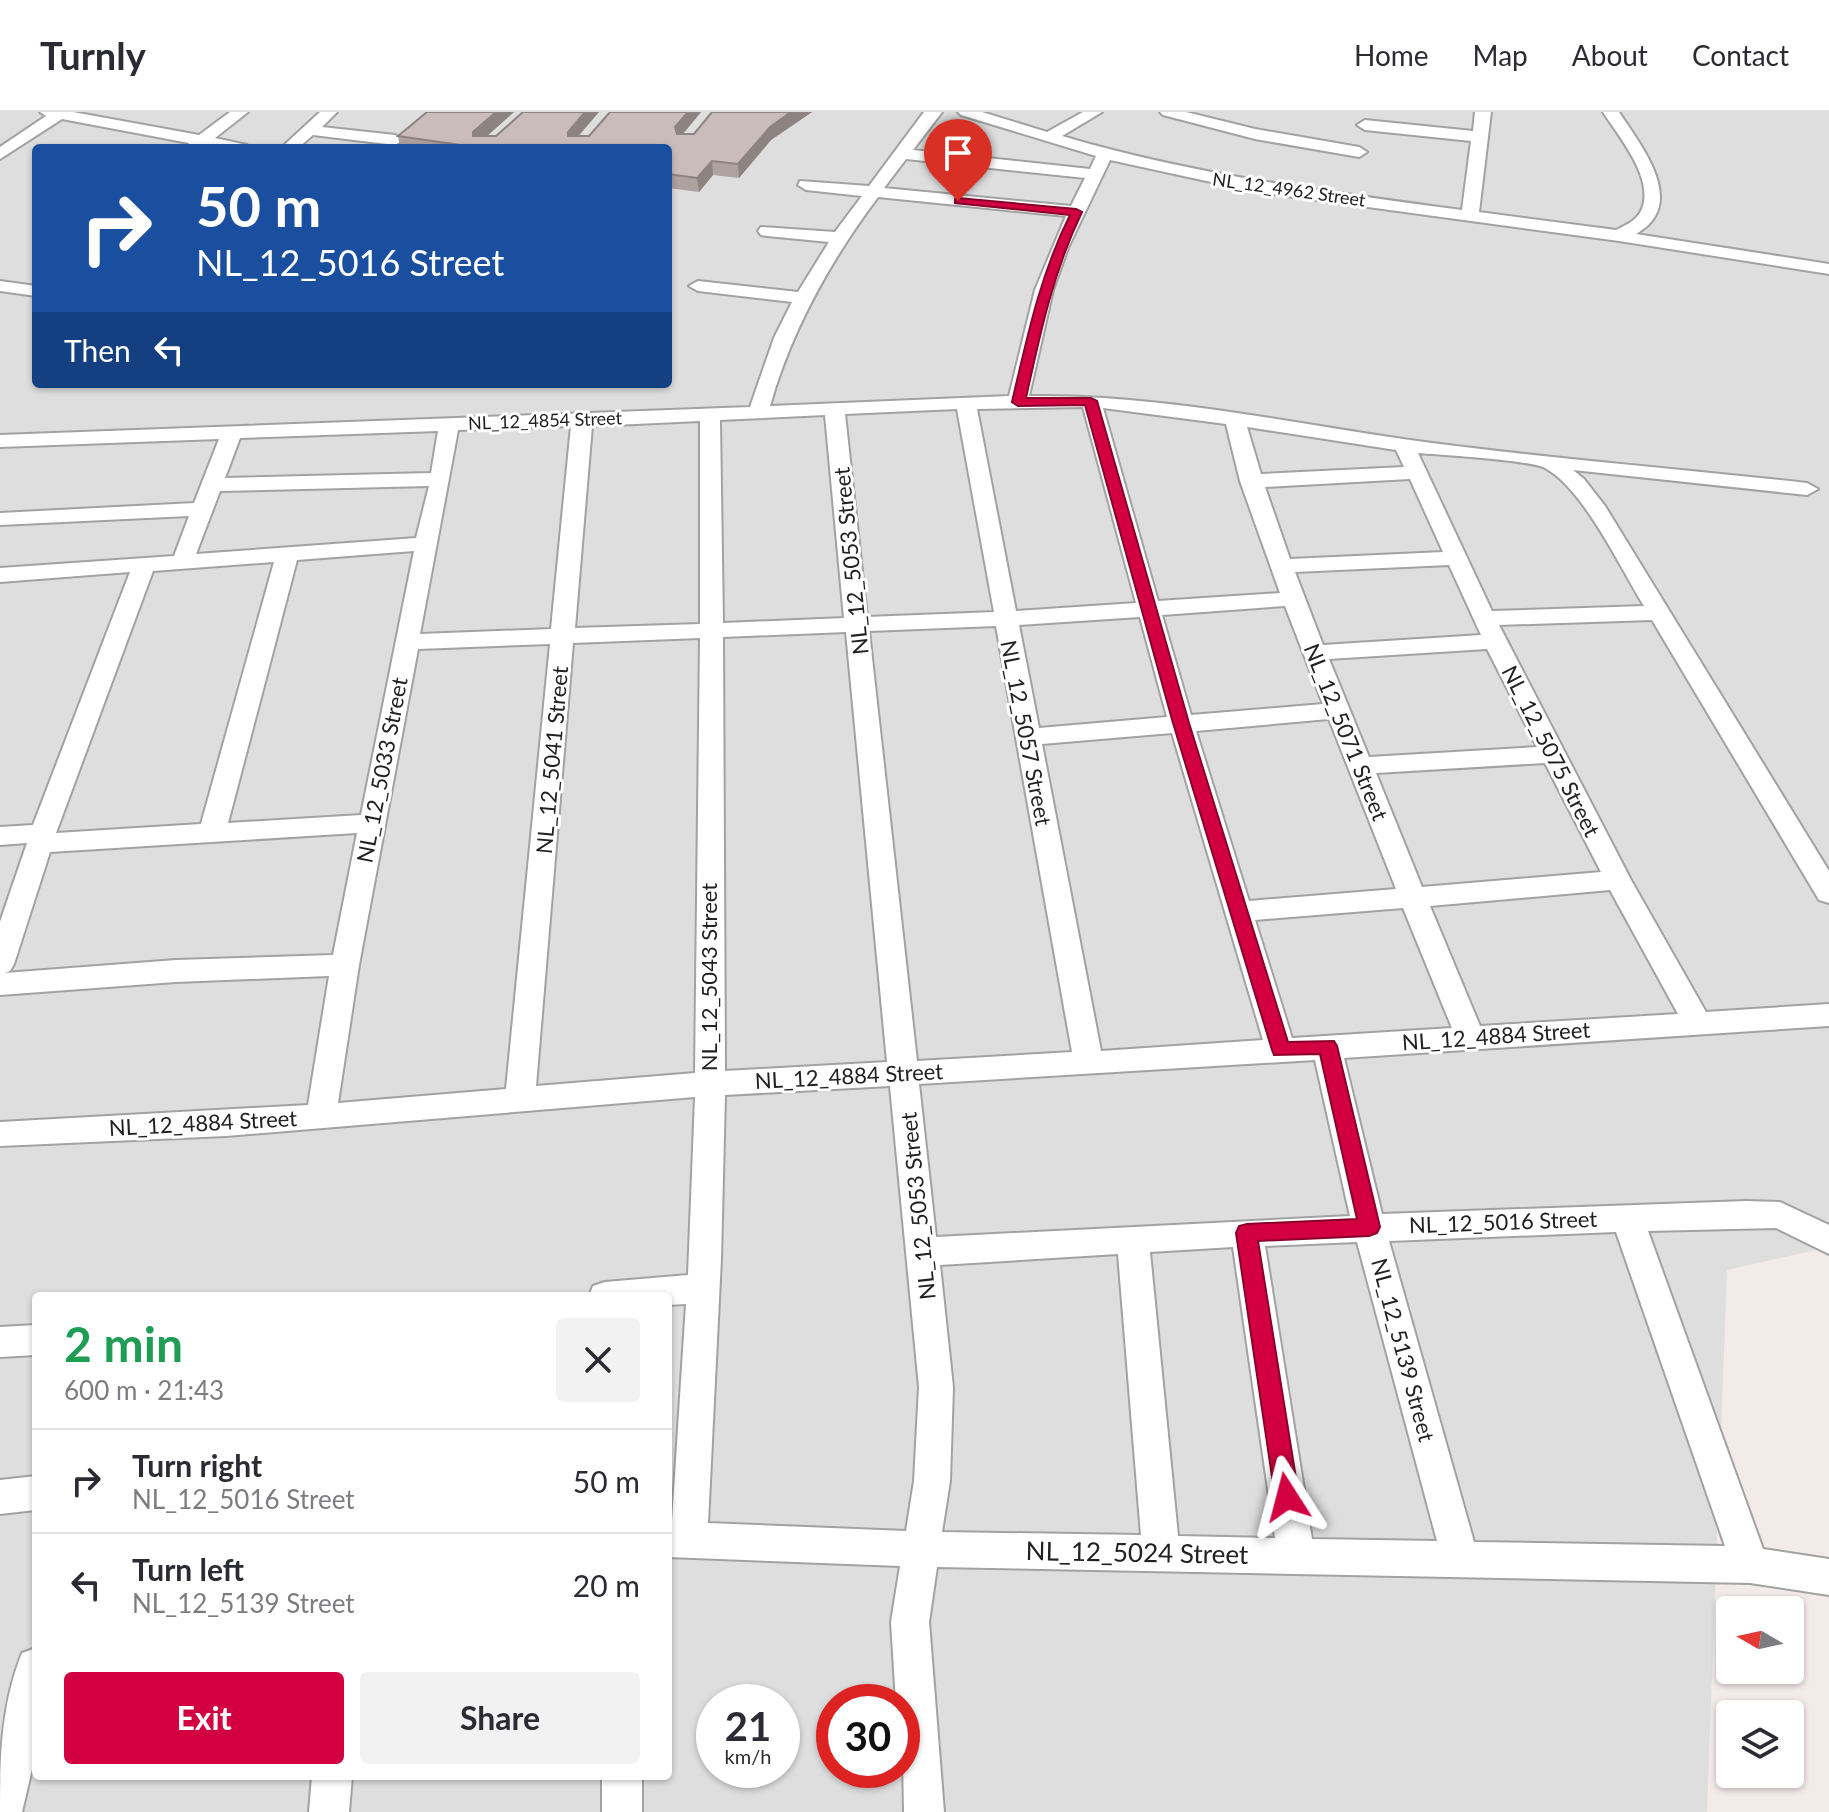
<!DOCTYPE html>
<meta charset="utf-8">
<style>
:root{--surface:#fff;--page:#f2f2f3;--text:#2b2b33;--muted:#7c7c81;--line:#e1e1e2;--accent:#d30041}
body{margin:0;font-family:Lato,sans-serif;background:var(--page);color:var(--text);height:100vh;display:flex;flex-direction:column;font-size:30px;white-space:nowrap}
*{box-sizing:border-box;margin:0}
p{font-size:26px;color:var(--muted)}
.icon{flex:none;width:44px;height:44px;fill:none;stroke:currentColor;stroke-width:2;stroke-linecap:round;stroke-linejoin:round}
.map{position:relative;flex:1;overflow:hidden}
.drawer{position:absolute;left:32px;top:1180px;width:640px;height:488px;display:flex;flex-direction:column;background:var(--surface);border-radius:8px;box-shadow:0 2px 6px #0004}
.drawer>*{flex:none}
.banner{position:absolute;left:32px;top:32px;width:640px;height:244px;border-radius:8px;box-shadow:0 2px 6px #0004;background:#1a4fa0;color:#fff;overflow:hidden}
.needle{width:52px;rotate:279deg}
.tools{position:absolute;left:1716px;top:1484px;display:grid;gap:16px}
.tools a{display:grid;place-items:center;width:88px;height:88px;border-radius:8px;background:var(--surface);box-shadow:0 2px 6px #0004;font-size:40px}
.speed{position:absolute;left:696px;top:1572px;display:flex;gap:16px;font-size:40px;font-weight:700;text-align:center}
.speed>*{display:grid;place-content:center;width:104px;height:104px;border-radius:50%;background:var(--surface);box-shadow:0 2px 6px #0004;line-height:1}
.speed small{font-size:20px;font-weight:400}
.speed .limit{border:12px solid #d22;background:#fff;color:#111}
.pin{position:absolute;display:grid;place-items:center;width:68px;height:68px;color:#fff;margin:-82px -34px;border-radius:50% 50% 50% 0;rotate:-45deg;box-shadow:0 0 8px #0007}
.pin .icon{rotate:45deg}
.me{position:absolute;width:88px;margin:-44px;rotate:351deg;stroke-linejoin:round;filter:drop-shadow(0 0 6px #0008)}
.turn{display:flex;align-items:center;gap:28px;height:168px;padding:0 32px;font-size:36px}
.turn .icon{width:104px;height:104px;stroke-width:2.5}
.turn b{display:block;font-size:56px;line-height:68px}
.then{display:flex;align-items:center;height:76px;padding:0 32px;background:#0003;gap:16px;font-size:30px}
.round{display:grid;place-items:center;flex:none;width:84px;height:84px;border-radius:8px;background:var(--page)}
.summary{display:flex;align-items:center;justify-content:space-between;height:136px;padding:0 32px}
h1{font-size:48px;font-weight:700;line-height:60px;color:#1e9e55}
.cta{display:flex;gap:16px;margin-top:auto;padding:16px 32px}
.cta a{flex:1;height:92px;border-radius:8px;background:var(--accent);color:#fff;font-size:32px;font-weight:700;line-height:92px;text-align:center}
.cta a+a{background:var(--page);color:var(--text)}
ul{padding:0;list-style:none}
li{display:flex;align-items:center;gap:24px;height:104px;padding:0 32px;border-top:2px solid var(--line)}
li div{flex:1}
li b{display:block;font-size:30px}
li em{font-style:normal}
header{display:flex;align-items:center;gap:48px;box-sizing:border-box;height:112px;padding:0 40px;background:var(--surface);border-bottom:2px solid var(--line)}
header strong{font-size:38px}
nav{display:flex;gap:44px;margin-inline-start:auto;font-size:28px}
.map>svg:first-child{display:block}
.residential{fill:#dfdedf;fill-rule:evenodd}
.lines{fill:none;stroke-linecap:round;stroke-linejoin:round}
.street-casing{stroke:#a2a2a2;stroke-width:4}
.street{fill:#fff;fill-rule:evenodd}
.wall{fill:#aea2a0}
.shaded-wall{fill:#8d8482}
.building{fill:#cabcba;stroke:#8d8482;stroke-width:2}
.route{fill:#d30041;stroke:#89002a;stroke-width:2}
.labels{text-anchor:middle;stroke-width:6;stroke-linejoin:round;paint-order:stroke}
.far-street-label{font-size:18px;fill:#212121;stroke:#fff}
.street-label{font-size:22px;fill:#212121;stroke:#fff}
.near-street-label{font-size:26px;fill:#212121;stroke:#fff}
</style>
<header>
<strong>Turnly</strong>
<nav><a>Home</a><a>Map</a><a>About</a><a>Contact</a></nav>
</header>
<div class="map">
<svg width="1829" height="1700" viewBox="0 0 1829 1700">
<rect width="100%" height="100%" fill="#f2ebe8"/>
<path class="residential" d="M0,0H1829V1135L1727,1158L1707,1700H0ZM36,36H668V272H36ZM36,1184H668V1664H36ZM714,1590H782V1658H714ZM834,1590H902V1658H834Z"/>
<g class="lines">
<defs>
<path id="street" d="M40,0H73L199,23L230,0H248L215,26L247,33L249,36H187L189,31L62,7L0,47V35L46,4Z
M320,0H337L322,15L395,23L403,28L395,33L313,23L298,36H281Z
M924,0H942L913,38L1090,57L1096,44L961,3L958,0H982L1047,20L1083,0H1102L1062,24C1193,63 1328,80 1462,98L1471,29L1365,18L1357,13L1365,8L1473,19L1475,0H1491L1479,100L1616,118C1626,113 1636,109 1641,99C1656,68 1619,25 1603,0H1619C1641,34 1689,92 1636,122L1829,152V162L1619,129L1257,80L1110,48L1068,136L1053,178L1029,284C1155,282 1279,309 1403,327C1537,346 1672,356 1807,371L1818,377L1807,383L1573,358L1584,367L1605,394L1829,759V791L1819,788L1652,508L1499,513L1631,768L1706,900L1829,892V914L1344,946L1382,1102L1746,1089L1780,1090L1829,1113V1142L1776,1116L1648,1119L1763,1437L1829,1447V1483L1750,1471L937,1455L929,1510L944,1700H904L902,1590H896L891,1510L900,1454L668,1445V1409H672L686,1192L668,1193V1184H589L593,1174L605,1170L688,1163L695,985L226,1024L0,1034V1010L308,993L329,864L176,870L0,883V810L27,731L0,733V715L33,713L130,460L0,470V456L174,444L189,404L0,413V401L194,391L219,327L0,335V323L750,295L774,226L792,190L698,179L689,174L698,169L798,180L829,130L767,124L761,123L758,119L761,115L835,120L862,84L806,78L798,73L800,69L869,74ZM906,47L1085,66L1071,94L884,76ZM878,85L1066,104L1035,178L1009,284L770,294C792,216 831,148 878,85ZM1083,295L1136,491L1016,499L977,297ZM1103,296L1226,312L1240,369L1280,481L1158,489ZM957,297L994,500L867,505L845,302ZM825,303L844,506L723,511L720,308ZM700,309V512L575,516L592,314ZM571,314L551,517L420,522L458,318ZM1247,315L1396,338L1404,355L1261,362ZM438,319L431,361L225,366L240,326ZM1418,341C1441,343 1530,348 1545,356C1583,376 1621,457 1644,494L1492,499ZM1410,367L1443,440L1290,447L1265,375ZM429,374L416,426L196,442L220,379ZM414,439L361,703L228,711L297,448ZM274,450L201,712L56,721L153,459ZM1449,453L1481,523L1323,533L1295,460ZM1285,494L1323,592L1191,603L1162,503ZM1140,505L1167,605L1039,616L1019,513ZM996,514L1072,940L917,949L869,519ZM846,520L887,950L725,959L723,525ZM700,526L695,961L536,974L573,531ZM550,532L506,977L338,991L359,853L418,537ZM1487,537L1537,635L1369,645L1329,547ZM1329,607L1396,777L1249,789L1196,619ZM1172,621L1263,928L1101,939L1042,632ZM1545,651L1601,760L1422,775L1376,661ZM357,721L333,843L176,848L5,861L10,859L14,852L50,740ZM1610,778L1678,902L1480,914L1430,794ZM1403,796L1452,916L1292,926L1255,808ZM1315,948L1350,1104L936,1125L919,972ZM890,974L919,1275L914,1369L906,1419L708,1411L721,1147L725,983ZM1616,1120L1725,1434L1474,1430L1389,1129ZM1357,1130L1437,1429L1312,1427L1265,1134ZM1233,1135L1275,1426L1178,1424L1150,1140ZM1118,1142L1141,1423L942,1420L950,1369L953,1275L940,1153Z
M1160,0H1186L1255,17L1359,35L1367,40L1359,45L1255,27L1163,3Z
M0,169L36,174V184L0,179Z
M36,1213V1243L0,1245V1215Z
M36,1364V1398L0,1402V1368Z
M36,1536V1640L22,1700H0C0,1645 1,1593 22,1541Z
M312,1664H352L349,1700H309Z
M602,1664H642V1700H602Z"/>
</defs>
<use href="#street" class="street-casing"/>
<use href="#street" class="street"/>
</g>
<path class="wall" d="M514,0L487,24H496L523,0H599L578,24H589L610,0H701L683,22H694L712,0H812L771,28L739,66L713,63L699,80L668,76V36H400L398,24Z"/>
<path class="shaded-wall" d="M496,0H514L476,34L475,36L473,20Z
M585,0H599L570,34L568,20Z
M688,0H701L677,29L675,15Z
M791,0H812L771,28L739,66L738,52L770,15Z
M712,49L713,63L699,80L697,66Z"/>
<path class="building" d="M427,0H496L473,20V24H496L523,0H585L568,20V24H589L610,0H688L675,15L677,22H694L712,0H791L770,15L738,52L712,49L697,66L668,62V36H481L398,24Z"/>
<path class="route" d="M958,86L1076,97L1082,100C1053,160 1040,222 1026,286H1091L1097,289L1189,611L1288,930L1334,929L1337,934L1380,1115L1377,1121L1369,1124L1258,1129L1299,1385L1295,1393L1287,1396L1279,1393L1275,1385L1236,1121L1239,1114L1247,1112L1357,1107L1320,942L1274,943L1272,938L1173,611L1085,293L1018,294L1012,290C1027,226 1040,163 1070,103L955,91V87Z"/>
<g class="labels">
<g class="far-street-label">
<text transform="translate(1289 78) rotate(8)" y="6">NL_12_4962 Street</text>
<text transform="translate(545 309) rotate(-2)" y="6">NL_12_4854 Street</text>
</g>
<g class="street-label">
<text transform="translate(851 449) rotate(-96)" y="8">NL_12_5053 Street</text>
<text transform="translate(1346 620) rotate(68)" y="8">NL_12_5071 Street</text>
<text transform="translate(1026 621) rotate(79)" y="8">NL_12_5057 Street</text>
<text transform="translate(1551 639) rotate(63)" y="8">NL_12_5075 Street</text>
<text transform="translate(552 648) rotate(-85)" y="8">NL_12_5041 Street</text>
<text transform="translate(382 658) rotate(-79)" y="8">NL_12_5033 Street</text>
<text transform="translate(709 865) rotate(-90)" y="8">NL_12_5043 Street</text>
<text transform="translate(1496 924) rotate(-4)" y="8">NL_12_4884 Street</text>
<text transform="translate(849 964) rotate(-3)" y="8">NL_12_4884 Street</text>
<text transform="translate(203 1011) rotate(-3)" y="8">NL_12_4884 Street</text>
<text transform="translate(918 1094) rotate(-96)" y="8">NL_12_5053 Street</text>
<text transform="translate(1503 1110) rotate(-2)" y="8">NL_12_5016 Street</text>
<text transform="translate(1403 1238) rotate(75)" y="8">NL_12_5139 Street</text>
</g>
<g class="near-street-label">
<text transform="translate(1137 1441) rotate(1)" y="9">NL_12_5024 Street</text>
</g>
</g>
</svg>
<div class="tools">
<a><svg class="needle" viewBox="-14 -14 28 28"><path d="M0-13l5 13h-10z" fill="#e53935"/><path d="M0 13l5-13h-10z" fill="#7c7c81"/></svg></a>
<a><svg class="icon" aria-label="layers" viewBox="0 0 24 24"><path d="M12 4l9 5-9 5-9-5zM3 14l9 5 9-5"/></svg></a>
</div>
<div class="speed"><div>21<small>km/h</small></div><div class="limit">30</div></div>
<div class="pin" style="left:958px;top:89px;background:#d93025"><svg class="icon" aria-label="arrive" viewBox="0 0 24 24"><path d="M6 21V4h12l-3 4 3 4H6"/></svg></div>
<svg class="me" style="left:1287px;top:1385px" viewBox="-20 -20 40 40"><path d="M0-17L14 15 0 8-14 15z" fill="#d30041" stroke="#fff" stroke-width="4"/></svg>
<div class="banner">
<div class="turn"><svg class="icon" aria-label="right" viewBox="0 0 24 24"><path d="M7 20v-9h11M14 6l5 5-5 5"/></svg><div><b>50 m</b>NL_12_5016 Street</div></div>
<div class="then">Then<svg class="icon" aria-label="left" viewBox="0 0 24 24"><path d="M17 20v-9H6M10 6l-5 5 5 5"/></svg></div>
</div>
<section class="drawer">
<div class="summary"><div><h1>2 min</h1><p>600 m · 21:43</p></div><a class="round"><svg class="icon" aria-label="close" viewBox="0 0 24 24"><path d="M6 6l12 12M18 6L6 18"/></svg></a></div>
<ul>
<li><svg class="icon" aria-label="right" viewBox="0 0 24 24"><path d="M7 20v-9h11M14 6l5 5-5 5"/></svg><div><b>Turn right</b><p>NL_12_5016 Street</p></div><em>50 m</em></li>
<li><svg class="icon" aria-label="left" viewBox="0 0 24 24"><path d="M17 20v-9H6M10 6l-5 5 5 5"/></svg><div><b>Turn left</b><p>NL_12_5139 Street</p></div><em>20 m</em></li>
</ul>
<div class="cta"><a>Exit</a><a>Share</a></div>
</section>
</div>
